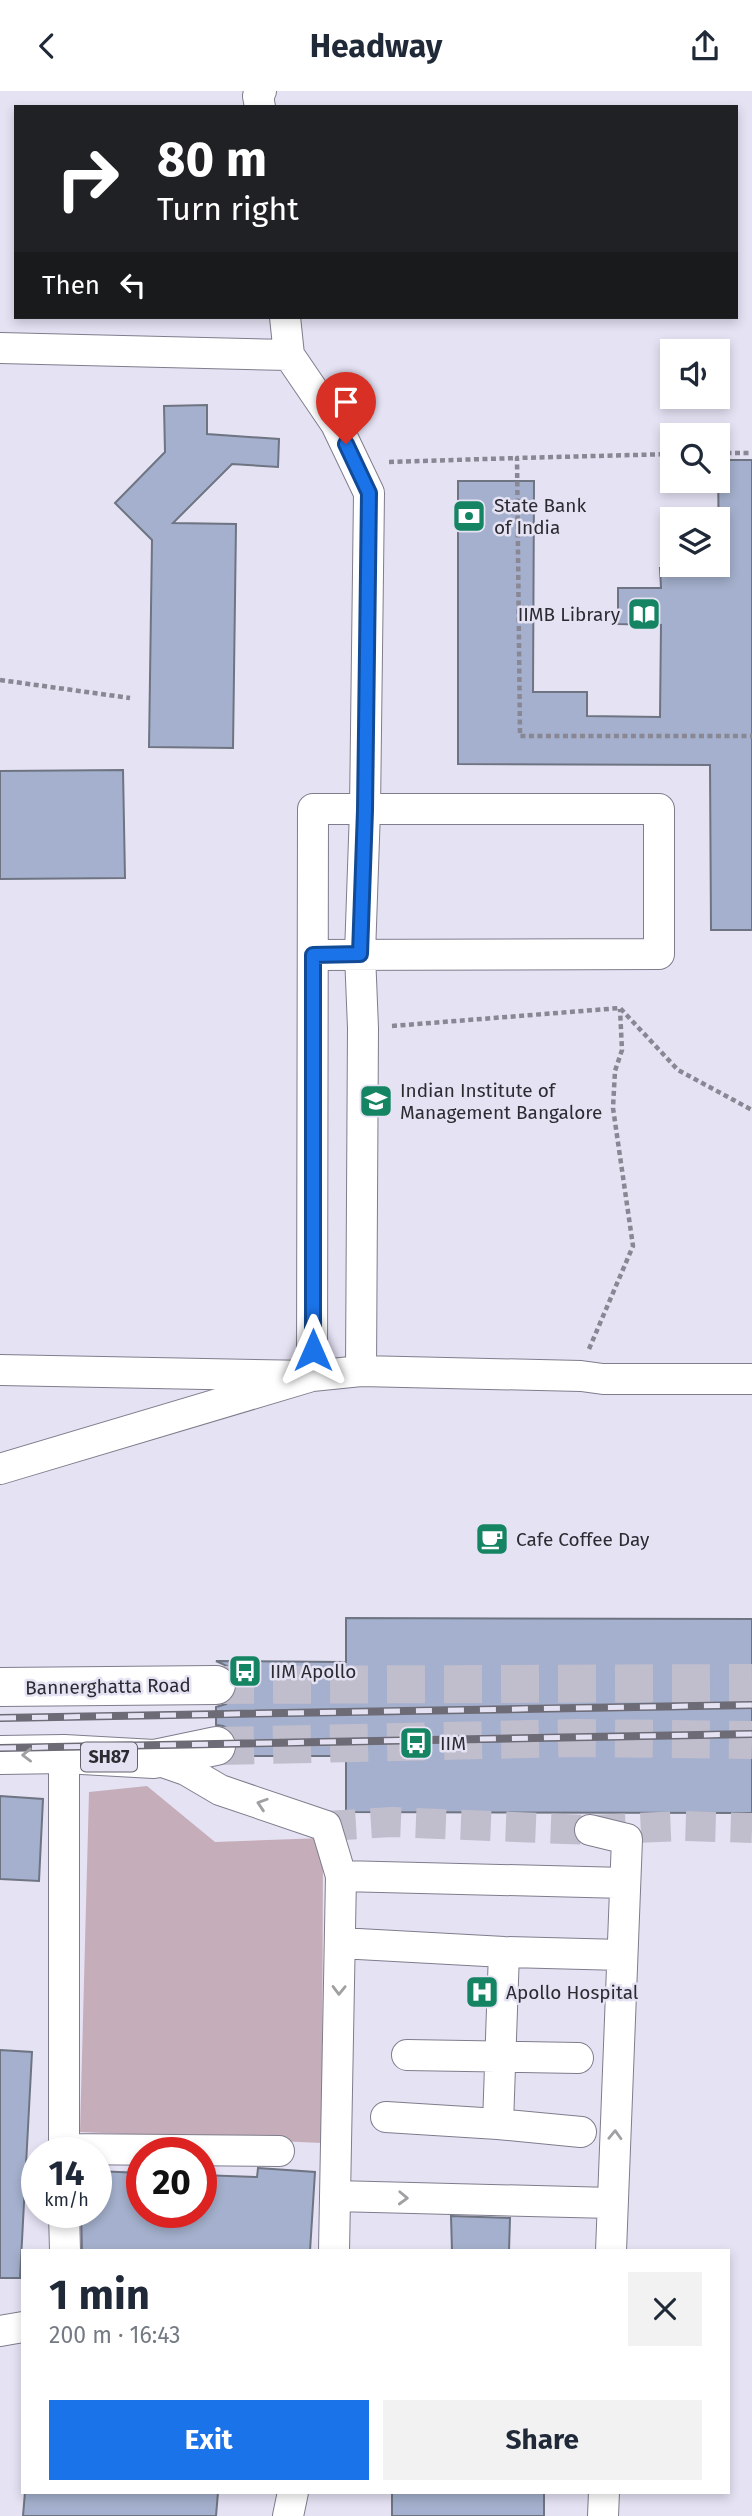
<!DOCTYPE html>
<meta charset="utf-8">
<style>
:root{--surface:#fff;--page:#f2f2f3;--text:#1f2937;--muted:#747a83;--accent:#1a73e8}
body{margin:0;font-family:"Fira Sans",sans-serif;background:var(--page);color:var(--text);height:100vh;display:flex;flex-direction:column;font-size:26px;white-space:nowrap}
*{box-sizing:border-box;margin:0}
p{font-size:23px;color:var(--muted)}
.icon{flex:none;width:38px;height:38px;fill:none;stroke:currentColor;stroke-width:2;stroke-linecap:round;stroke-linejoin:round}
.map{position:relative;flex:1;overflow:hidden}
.sheet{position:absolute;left:21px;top:2158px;width:709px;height:245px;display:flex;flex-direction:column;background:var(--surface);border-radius:0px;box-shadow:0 4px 10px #0003}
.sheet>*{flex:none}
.guide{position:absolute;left:14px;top:14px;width:724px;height:214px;border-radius:0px;box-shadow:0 4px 10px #0003;background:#202124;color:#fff;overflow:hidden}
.fabs{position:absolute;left:660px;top:248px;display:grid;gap:14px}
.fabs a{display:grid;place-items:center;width:70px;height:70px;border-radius:0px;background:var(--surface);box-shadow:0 4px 10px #0003;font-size:35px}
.speed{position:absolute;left:21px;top:2046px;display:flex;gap:14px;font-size:35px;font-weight:700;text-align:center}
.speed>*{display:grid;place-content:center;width:91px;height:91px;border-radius:50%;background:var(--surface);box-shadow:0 4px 10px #0003;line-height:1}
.speed small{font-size:18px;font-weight:400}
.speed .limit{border:10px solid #d22;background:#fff;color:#111}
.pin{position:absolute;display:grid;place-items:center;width:60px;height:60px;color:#fff;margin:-72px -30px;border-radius:50% 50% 50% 0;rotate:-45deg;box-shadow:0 0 7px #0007}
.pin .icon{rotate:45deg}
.me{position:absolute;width:77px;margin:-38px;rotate:0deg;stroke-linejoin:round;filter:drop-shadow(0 0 5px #0008)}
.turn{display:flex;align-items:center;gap:24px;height:147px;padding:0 28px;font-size:32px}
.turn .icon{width:91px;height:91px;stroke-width:2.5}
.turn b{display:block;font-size:49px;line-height:60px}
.then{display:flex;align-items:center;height:66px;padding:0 28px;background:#0003;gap:14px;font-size:26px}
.round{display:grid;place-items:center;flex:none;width:74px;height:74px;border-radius:0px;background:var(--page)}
.headline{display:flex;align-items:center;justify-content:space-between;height:119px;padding:0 28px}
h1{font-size:42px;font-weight:700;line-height:52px}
.cta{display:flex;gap:14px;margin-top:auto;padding:14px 28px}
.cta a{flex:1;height:80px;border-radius:0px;background:var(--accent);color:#fff;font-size:28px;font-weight:700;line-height:80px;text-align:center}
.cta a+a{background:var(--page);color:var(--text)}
header{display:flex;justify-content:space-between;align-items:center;height:91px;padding:0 28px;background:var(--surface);font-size:32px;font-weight:700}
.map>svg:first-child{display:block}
.green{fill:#c6adba}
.building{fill:#a4b0cd;stroke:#6e7482;stroke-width:2}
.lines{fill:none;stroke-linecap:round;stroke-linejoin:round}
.minor-tunnel{stroke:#c0bdcd;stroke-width:30;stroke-dasharray:30 15;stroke-linecap:butt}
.major-tunnel{stroke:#c0bdcd;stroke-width:38;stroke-dasharray:38 19;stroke-linecap:butt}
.minor-casing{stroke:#7f7d8c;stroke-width:32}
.major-casing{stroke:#7f7d8c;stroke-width:40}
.path{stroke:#898793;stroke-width:4.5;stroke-dasharray:5 3.5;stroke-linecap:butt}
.minor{stroke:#fff;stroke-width:30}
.major{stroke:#fff;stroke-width:38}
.rail-casing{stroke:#6c6b76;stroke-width:8}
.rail{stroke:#e5e2f4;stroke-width:5;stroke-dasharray:16;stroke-linecap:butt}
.oneway{stroke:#a0a0a3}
.route-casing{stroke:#114b97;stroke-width:18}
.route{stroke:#1a73e8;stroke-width:12}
.labels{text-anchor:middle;stroke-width:5;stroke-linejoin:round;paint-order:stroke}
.shield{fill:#e5e2f4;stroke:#64626c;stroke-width:2}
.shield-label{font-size:18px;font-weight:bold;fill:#2c2b32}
.poi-label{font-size:19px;fill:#2c2b32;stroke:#e5e2f4;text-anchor:start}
.street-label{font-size:19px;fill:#2c2b32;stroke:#e5e2f4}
</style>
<header><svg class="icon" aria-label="back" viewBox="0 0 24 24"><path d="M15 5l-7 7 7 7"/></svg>Headway<svg class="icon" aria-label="share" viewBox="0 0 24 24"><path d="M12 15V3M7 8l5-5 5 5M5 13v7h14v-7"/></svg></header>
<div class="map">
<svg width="752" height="2425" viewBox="0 0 752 2425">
<rect width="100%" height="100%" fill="#e5e2f4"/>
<path class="green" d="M147,1695L215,1751L323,1747L322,2052L80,2041L89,1701Z"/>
<path class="building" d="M207,314V343L279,348L278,376L232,373L173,432L236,433L233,657L149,656L152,449L115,412L165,361L164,315Z
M718,369H752V839H711L710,674L458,673V390H534L533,601H587V625L660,626L661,534L618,533V497H661L660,477H719Z
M123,679L125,787L0,788V680Z
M346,1527L752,1528V1722L346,1721V1665H235L237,1650L232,1640L223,1635L216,1634V1616L226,1613L235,1605L238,1593L234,1582L227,1575L216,1570L346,1571Z
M0,1705L43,1708L39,1790L0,1788Z
M0,1959L32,1961L20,2187H0Z
M258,2077L315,2081L310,2160H82L81,2121H96V2080L142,2082V2121H201V2084L257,2086Z
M451,2125L510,2127L509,2160H452Z
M25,2401H218L216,2425H23Z
M392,2401H544V2425H392Z"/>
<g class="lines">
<path class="minor-tunnel" d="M326,1735L392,1731L590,1739L683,1735L752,1737"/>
<path class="major-tunnel" d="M216,1594L752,1592
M216,1655L578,1647L752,1649"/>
<defs>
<path id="minor" d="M260,16L258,5L261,0
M285,226L289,264
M0,257L289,264L336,333L369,402L365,719L360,863L363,937L361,1280
M0,1279L312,1285L361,1280L581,1285L603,1288H752
M0,1378L312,1285L313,718H659V863L313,864
M64,1663V2062
M154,1668L186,1679L220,1699L326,1735L341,1785L334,2160
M590,1739L627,1748L611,2160
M341,1785L625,1792
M340,1852L504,1861L622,1864
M407,1964L578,1967
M386,2026L498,2033L504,1861
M498,2033L581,2041
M64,2058L279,2060
M335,2105L612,2112
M64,2121L65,2160
M0,2240L23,2236
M288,2425L293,2401
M603,2425L604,2401"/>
<path id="major" d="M0,1596L216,1594
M0,1664L64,1663L154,1668L216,1655"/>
</defs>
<use href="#minor" class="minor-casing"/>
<use href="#major" class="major-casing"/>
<path class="path" d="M718,362H752
M672,363L517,367L520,645H752
M389,371L517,367
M0,589L130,607
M392,935L620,917L678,979L752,1019
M589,1258L633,1155L613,1017L615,980L622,959L620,918"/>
<use href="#minor" class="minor"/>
<use href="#major" class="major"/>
<defs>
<path id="rail" d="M0,1627L752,1614
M0,1657L752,1643"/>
</defs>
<use href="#rail" class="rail-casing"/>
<use href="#rail" class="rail"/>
</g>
<defs><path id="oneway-chevron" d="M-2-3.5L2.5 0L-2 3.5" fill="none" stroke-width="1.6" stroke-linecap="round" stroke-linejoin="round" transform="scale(1.75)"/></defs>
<g class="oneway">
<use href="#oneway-chevron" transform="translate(27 1664) rotate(179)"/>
<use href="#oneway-chevron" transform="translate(262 1713) rotate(-162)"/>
<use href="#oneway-chevron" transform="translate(339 1899) rotate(91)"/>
<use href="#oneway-chevron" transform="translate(615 2044) rotate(-88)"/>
<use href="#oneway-chevron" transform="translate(403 2107) rotate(2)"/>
</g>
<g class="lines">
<defs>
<path id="route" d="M313,1259V864L360,863L365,719L369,402L346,353"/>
</defs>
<use href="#route" class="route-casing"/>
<use href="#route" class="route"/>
</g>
<defs>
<symbol id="bank-square" viewBox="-11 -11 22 22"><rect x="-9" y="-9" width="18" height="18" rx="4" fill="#158462" stroke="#e5e2f4"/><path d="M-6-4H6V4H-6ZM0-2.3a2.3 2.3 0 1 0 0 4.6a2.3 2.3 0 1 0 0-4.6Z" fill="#fff"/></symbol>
<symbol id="library-square" viewBox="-11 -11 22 22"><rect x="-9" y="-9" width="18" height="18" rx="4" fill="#158462" stroke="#e5e2f4"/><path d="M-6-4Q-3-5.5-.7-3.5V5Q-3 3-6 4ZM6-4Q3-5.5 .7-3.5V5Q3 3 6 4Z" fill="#fff"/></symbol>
<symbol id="university-square" viewBox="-11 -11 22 22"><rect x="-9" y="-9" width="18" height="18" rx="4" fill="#158462" stroke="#e5e2f4"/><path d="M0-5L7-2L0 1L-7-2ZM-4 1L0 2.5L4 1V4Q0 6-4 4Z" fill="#fff"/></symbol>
<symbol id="cafe-square" viewBox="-11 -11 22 22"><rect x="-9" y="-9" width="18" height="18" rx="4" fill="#158462" stroke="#e5e2f4"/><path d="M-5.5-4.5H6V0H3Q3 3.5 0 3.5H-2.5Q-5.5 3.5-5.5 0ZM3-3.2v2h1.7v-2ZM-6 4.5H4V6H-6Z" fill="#fff"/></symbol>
<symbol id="bus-square" viewBox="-11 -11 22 22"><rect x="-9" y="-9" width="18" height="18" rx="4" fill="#158462" stroke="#e5e2f4"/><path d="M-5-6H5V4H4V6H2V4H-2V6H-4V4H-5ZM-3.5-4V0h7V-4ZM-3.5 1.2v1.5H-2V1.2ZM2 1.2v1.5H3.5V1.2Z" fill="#fff"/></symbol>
<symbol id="hospital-square" viewBox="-11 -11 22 22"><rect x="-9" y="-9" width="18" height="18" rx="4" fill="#158462" stroke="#e5e2f4"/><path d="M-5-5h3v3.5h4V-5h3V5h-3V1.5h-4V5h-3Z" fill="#fff"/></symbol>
</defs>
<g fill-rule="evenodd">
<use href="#bank-square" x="450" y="406" width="38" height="38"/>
<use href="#library-square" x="625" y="504" width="38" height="38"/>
<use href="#university-square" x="357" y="991" width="38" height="38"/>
<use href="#cafe-square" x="473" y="1429" width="38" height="38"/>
<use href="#bus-square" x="226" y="1561" width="38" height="38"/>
<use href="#bus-square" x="397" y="1633" width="38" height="38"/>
<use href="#hospital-square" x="463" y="1882" width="38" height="38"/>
</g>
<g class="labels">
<rect class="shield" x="81" y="1651.5" width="56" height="29" rx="5"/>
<g class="shield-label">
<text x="109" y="1672">SH87</text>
</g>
<g class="poi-label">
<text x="494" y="421">State Bank<tspan x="494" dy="22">of India</tspan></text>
<text x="620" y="530" text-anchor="end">IIMB Library</text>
<text x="400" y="1006">Indian Institute of<tspan x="400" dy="22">Management Bangalore</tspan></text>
<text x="516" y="1455">Cafe Coffee Day</text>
<text x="270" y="1587">IIM Apollo</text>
<text x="440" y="1659">IIM</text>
<text x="506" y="1908">Apollo Hospital</text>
</g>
<g class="street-label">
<text transform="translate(108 1595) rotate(-1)" y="7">Bannerghatta Road</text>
</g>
</g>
</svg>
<div class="fabs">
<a><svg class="icon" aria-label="sound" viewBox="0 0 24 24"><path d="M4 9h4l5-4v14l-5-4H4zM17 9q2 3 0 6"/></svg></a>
<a><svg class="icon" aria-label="search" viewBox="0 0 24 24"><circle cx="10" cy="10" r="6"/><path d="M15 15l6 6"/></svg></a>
<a><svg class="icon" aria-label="layers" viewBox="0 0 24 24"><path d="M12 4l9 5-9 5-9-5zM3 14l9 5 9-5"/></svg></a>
</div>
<div class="speed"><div>14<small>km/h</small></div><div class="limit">20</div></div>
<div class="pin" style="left:346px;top:353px;background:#d93025"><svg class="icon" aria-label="arrive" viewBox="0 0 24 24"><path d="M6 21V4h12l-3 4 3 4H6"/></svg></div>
<svg class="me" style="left:313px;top:1259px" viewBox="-20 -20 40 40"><path d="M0-17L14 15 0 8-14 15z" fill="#1a73e8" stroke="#fff" stroke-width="4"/></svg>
<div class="guide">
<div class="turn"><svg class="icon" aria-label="right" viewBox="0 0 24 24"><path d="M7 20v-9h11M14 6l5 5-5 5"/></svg><div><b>80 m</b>Turn right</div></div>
<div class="then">Then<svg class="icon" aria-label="left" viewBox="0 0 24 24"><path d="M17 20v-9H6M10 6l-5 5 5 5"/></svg></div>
</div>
<section class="sheet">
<div class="headline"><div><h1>1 min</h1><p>200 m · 16:43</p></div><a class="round"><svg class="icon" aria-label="close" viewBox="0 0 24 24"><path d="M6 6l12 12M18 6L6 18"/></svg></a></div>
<div class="cta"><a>Exit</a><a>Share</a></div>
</section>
</div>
